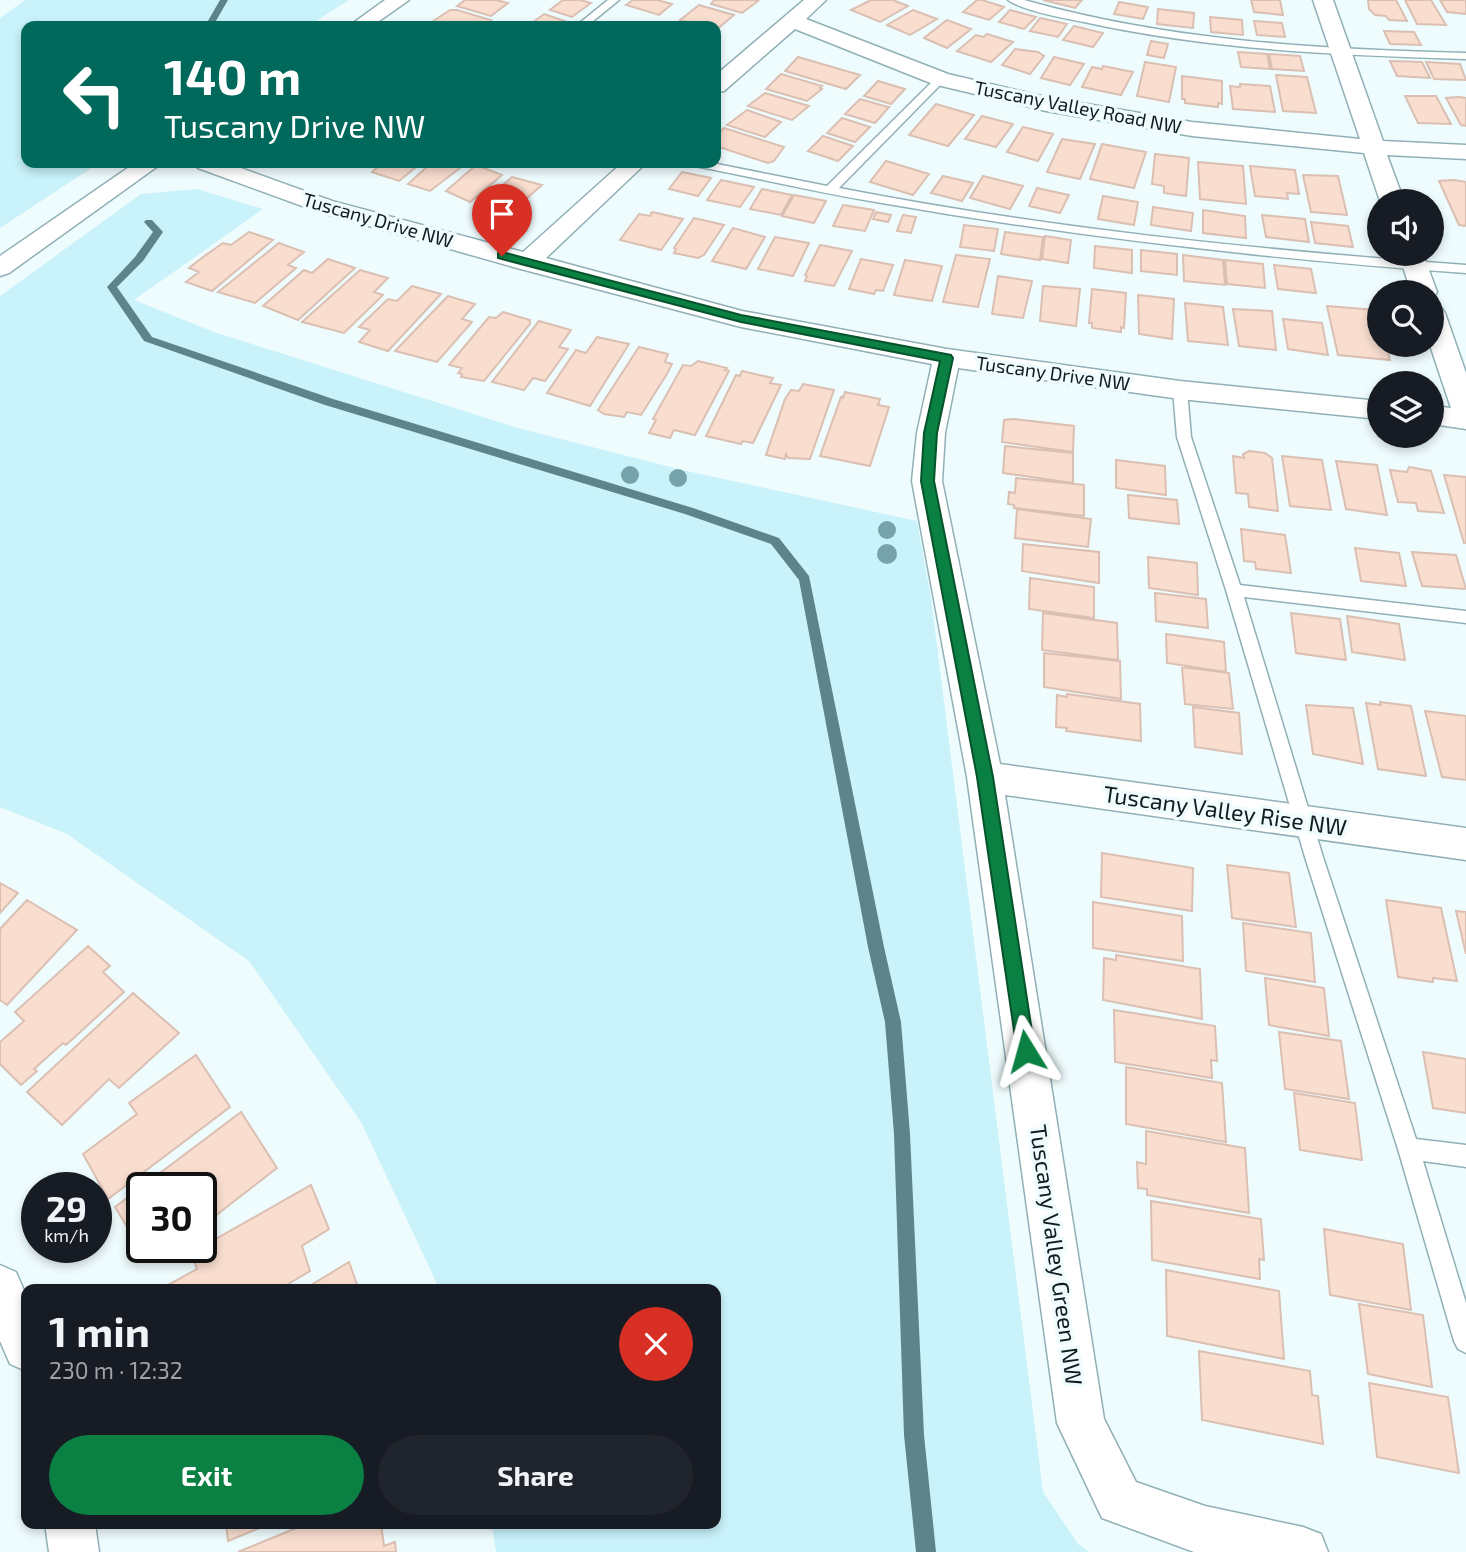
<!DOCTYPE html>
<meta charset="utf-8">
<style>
:root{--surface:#171b24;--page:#20242c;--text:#f1f3f6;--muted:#9ea1a6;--accent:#0b8043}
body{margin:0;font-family:"Exo 2",sans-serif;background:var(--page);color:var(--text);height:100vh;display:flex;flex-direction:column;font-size:26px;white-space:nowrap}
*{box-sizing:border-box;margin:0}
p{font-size:23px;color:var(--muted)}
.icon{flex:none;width:38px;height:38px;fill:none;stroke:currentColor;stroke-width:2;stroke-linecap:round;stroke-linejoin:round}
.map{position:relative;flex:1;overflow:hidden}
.details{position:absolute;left:21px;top:1284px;width:700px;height:245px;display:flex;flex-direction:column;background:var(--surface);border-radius:14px;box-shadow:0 4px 10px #0003}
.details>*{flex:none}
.top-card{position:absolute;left:21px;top:21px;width:700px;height:147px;border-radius:14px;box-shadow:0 4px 10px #0003;background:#00695c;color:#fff;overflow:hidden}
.fabs{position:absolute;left:1367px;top:189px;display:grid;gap:14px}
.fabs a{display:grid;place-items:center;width:77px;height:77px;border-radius:50%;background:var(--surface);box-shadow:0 4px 10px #0003;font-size:35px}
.speed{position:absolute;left:21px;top:1172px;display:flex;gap:14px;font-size:35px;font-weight:700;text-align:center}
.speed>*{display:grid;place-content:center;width:91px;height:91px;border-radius:50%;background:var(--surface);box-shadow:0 4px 10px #0003;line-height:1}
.speed small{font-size:18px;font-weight:400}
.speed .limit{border:4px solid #111;border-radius:10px;background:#fff;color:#111}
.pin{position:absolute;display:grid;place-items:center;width:60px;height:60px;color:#fff;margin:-72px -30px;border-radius:50% 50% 50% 0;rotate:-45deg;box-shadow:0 0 7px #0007}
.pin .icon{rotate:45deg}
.me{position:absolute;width:77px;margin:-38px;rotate:352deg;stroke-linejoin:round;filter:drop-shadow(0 0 5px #0008)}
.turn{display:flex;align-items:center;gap:24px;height:147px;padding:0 28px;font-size:32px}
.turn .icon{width:91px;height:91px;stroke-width:2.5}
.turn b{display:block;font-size:49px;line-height:60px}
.round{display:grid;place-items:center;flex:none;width:74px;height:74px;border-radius:37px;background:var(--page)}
.summary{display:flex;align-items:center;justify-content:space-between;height:119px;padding:0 28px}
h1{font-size:42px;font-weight:700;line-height:52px}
.action{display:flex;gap:14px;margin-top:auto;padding:14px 28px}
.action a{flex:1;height:80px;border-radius:42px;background:var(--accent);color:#fff;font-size:28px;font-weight:700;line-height:80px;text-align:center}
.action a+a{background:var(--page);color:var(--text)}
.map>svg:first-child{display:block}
.green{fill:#c9f2fa}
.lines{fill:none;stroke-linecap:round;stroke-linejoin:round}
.stream{fill:#5d848a;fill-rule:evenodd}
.building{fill:#f9ded0;stroke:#dabfb2;stroke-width:2}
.service-casing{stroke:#90b0b6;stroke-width:3}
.minor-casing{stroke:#90b0b6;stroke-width:3}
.service{fill:#fff;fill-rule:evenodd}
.minor{fill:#fff;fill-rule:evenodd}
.tree{fill:#76a2a9}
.route{fill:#0b8043;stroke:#07532c;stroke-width:2}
.labels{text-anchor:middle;stroke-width:7;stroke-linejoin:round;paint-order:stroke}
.far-street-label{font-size:19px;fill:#101d1f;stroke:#effcfe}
.street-label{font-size:23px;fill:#101d1f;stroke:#effcfe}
</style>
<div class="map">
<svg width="1466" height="1552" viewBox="0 0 1466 1552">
<rect width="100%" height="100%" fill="#effcfe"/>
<path class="green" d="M25,0H349L308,26H26V163H99L0,228V18Z
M197,189L263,209L134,300L214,332L518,428L682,470L917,521L931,598L1043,1492L1078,1544L1089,1552H496L492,1524H716V1290H440L361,1122L249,961L67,834L0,807V296L141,194Z"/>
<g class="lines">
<path class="stream" d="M220,0H228L213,26H205Z
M146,220H152L163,232L143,261L117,287L152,337L333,399L693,508L779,538L809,576L884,947L901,1022L910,1134L924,1435L936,1552H916L904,1435L894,1134L885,1022L868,947L799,580L771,544L685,514L325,405L144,341L107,287L135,257L153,232L144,222Z"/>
</g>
<path class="building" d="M465,0H496L508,3L491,16L457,6Z
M563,0H580L591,3L572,17L550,10Z
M633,0H657L672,4L659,15L626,5Z
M714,0H754L758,1L742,13L711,4Z
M871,0H893L908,6L880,22L851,10Z
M977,0H982L1004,7L989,20L963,12Z
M1043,0H1082L1075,8Z
M1251,0H1280L1283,15L1254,12Z
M1368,0H1396L1407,21L1389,20L1386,16L1375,15L1369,9Z
M1405,0H1431L1446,25L1417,24Z
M1440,0H1466V14L1447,12Z
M1119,2L1148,7L1143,19L1114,14Z
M699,5L734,15L716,30V26H703L680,20Z
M1158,9L1194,13L1193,28L1157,24Z
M450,10H457L491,20L482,26H439L432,22Z
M913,10L937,19L910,35L887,25Z
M1010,10L1036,17L1024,29L999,22Z
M544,14L565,21L558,26H528Z
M1210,17L1242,20L1243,35L1211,32Z
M1040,18L1067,24L1058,37L1030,31Z
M947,20L971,29L947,48L924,38Z
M1254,21L1282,23L1285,37L1257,35Z
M1074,26L1103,33L1093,47L1063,40Z
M1384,31L1414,32L1421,45L1390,44Z
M987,34L1013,42L991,62L957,51L976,35L984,37Z
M1151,41L1168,44L1164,58L1147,55Z
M1015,49L1038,52L1044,56L1030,74L1002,65Z
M1238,52L1267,54L1270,69L1241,67Z
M1269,54L1300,56L1304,71L1272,69Z
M798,57L860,75L846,89L785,71Z
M1054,57L1084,64L1070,85L1041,78Z
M1390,61L1422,62L1430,78L1397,76Z
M1145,62L1176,67L1169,102L1137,96Z
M1426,62L1460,64L1466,80L1434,79Z
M1103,66L1133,72L1121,95L1082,87L1092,67L1102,69Z
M781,74L822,86L820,88L822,89L807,101L766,89Z
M1276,75L1307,77L1316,113L1283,111Z
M1182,76L1222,81V104L1218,103V107L1185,103V99H1182Z
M878,81L905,89L891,104L864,96Z
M1240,84L1270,86L1275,112L1233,109L1230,86L1240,87Z
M765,93L809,106L792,120L748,106Z
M1405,96H1436L1451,124L1418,123Z
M1459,97L1466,98V126L1461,125L1446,98Z
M860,99L888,107H889L875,123L845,114Z
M936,104L974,115L948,146L909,135Z
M747,110L781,122L765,137L727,125Z
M982,116L1013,124L996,147L965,139Z
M842,118L870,127L855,142L827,133Z
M1023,127L1053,134L1038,161L1007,152Z
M724,128L784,147L774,161L768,163L716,146V136Z
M823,136L853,146L838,161L808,151Z
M1062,139L1095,144L1080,179L1047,172Z
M1102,144L1146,152L1134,188L1090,179Z
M1155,154L1189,158L1186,196L1164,193V186L1152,184Z
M886,161L929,174L913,195L870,182Z
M1198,162L1243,166L1246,204L1200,199Z
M382,163H421L399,181L372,172Z
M431,163H462L465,164L430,191L408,184Z
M476,165L502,175L470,202L446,191Z
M1250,166L1295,170L1299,194L1287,193L1288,199L1255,196Z
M682,172L711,178L698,196L669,189Z
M1303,175L1338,176L1347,215L1311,212Z
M943,176L973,183L962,201L931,193Z
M983,176L1023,186L1010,209L970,198Z
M512,177L542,185L510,213L481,204Z
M721,180L754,187L740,207L707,200Z
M1454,180L1466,182V226L1459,225L1439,181Z
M1037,188L1069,195L1060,213L1029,206Z
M762,189L792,195L781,215L750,209Z
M794,195L826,201L814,223L782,216Z
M1103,196L1138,202L1134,225L1098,219Z
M843,205L874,210L865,231L833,226Z
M1153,207L1193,213L1191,231L1151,225Z
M1203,210L1245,216L1246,238L1203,233Z
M652,212L683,219L661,250L620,240L639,214L650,216Z
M876,212L891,215L888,222L873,219Z
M903,215L916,217L911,233L897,231Z
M1262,215L1305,219L1309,242L1266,237Z
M694,218L724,225L704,255L698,258L674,253L676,249L674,248Z
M1311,222L1348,226L1353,247L1315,243Z
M964,225L998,229L994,251L960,247Z
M733,228L765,237L746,269L712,261Z
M249,232L273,240L212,291L186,282L199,272L189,268L203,257L223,243L231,245Z
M1005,232L1043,237L1040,260L1001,254Z
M1045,236L1071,240L1068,263L1042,259Z
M775,237L809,243L793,276L758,269Z
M279,243L304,252L288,265L296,268L255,303L218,292Z
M820,245L852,251L834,286L805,281L807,276L805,275Z
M1095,246L1132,250V273L1094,268Z
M1141,250L1177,254V275L1141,271Z
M956,255L990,259L978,307L943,302Z
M1183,255L1223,260L1225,285L1184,281Z
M328,259L355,268L298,320L263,306L304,270L312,273Z
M861,259L893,265L883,291L876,290L874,294L849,289Z
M905,260L942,266L932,301L894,295Z
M1225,260L1263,264L1265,288L1227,284Z
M1274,265L1311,269L1316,293L1278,289Z
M360,270L388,278L374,292L383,295L344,333L302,322Z
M998,276L1032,281L1023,318L992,314Z
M412,286L441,294L388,351L359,342L370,330L359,327L388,299L397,301Z
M1043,286L1080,289L1076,326L1040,321Z
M1092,289L1126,293L1124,328L1121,327V332L1092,328V323H1089Z
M1138,295L1174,299L1172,339L1139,334Z
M448,296L475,304L462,319L472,322L437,362L395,351Z
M1185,303L1223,307L1228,345L1188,341Z
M1327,306L1376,310L1379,345H1386L1390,360L1338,355Z
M1233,309L1272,311L1276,350L1239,346Z
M503,312L530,320V324L484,381L461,377L462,374L458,373L462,368L449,365L489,317L496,318Z
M1283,319L1322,323L1328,355L1288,349Z
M539,321L571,330L559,347L568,349L545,381L533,378L524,390L492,382Z
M597,337L629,344L590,406L547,393L576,350L586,353Z
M639,347L668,354L665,362L672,364L667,374L641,415L627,412L624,417L604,414L598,410Z
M698,361L727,368L725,370L729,371L695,435L674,430L670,438L649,433L656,420L653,419L683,365L691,366Z
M742,371L773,378L770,383L781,385L753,443L743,441L741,444L706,436L736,375L740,376Z
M803,384L834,390L810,459L788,458L786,454L785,459L766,455L785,399L791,390L799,391Z
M845,392L880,399L878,405L889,407L870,466L820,456L841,397L843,398Z
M1013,419L1074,426L1073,452L1002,442L1004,420Z
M1005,446L1073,453V483L1003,473Z
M1249,451L1265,453L1272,458L1278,511L1249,507L1248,494L1236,493L1233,456L1244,458L1243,454Z
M1282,456L1322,460L1331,510L1290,506Z
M1116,460L1165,466L1166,495L1116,488Z
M1336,461L1377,465L1387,515L1346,509Z
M1409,467L1431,471L1444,513L1418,511L1416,503L1398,502L1390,470L1407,472Z
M1444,475L1466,477V543H1464Z
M1016,478L1084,485V516L1014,508V505L1008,504L1009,492L1015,493Z
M1128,495L1177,500L1179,524L1129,518Z
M1017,509L1091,519L1088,547L1015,538Z
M1241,529L1285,535L1291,573L1256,569L1255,562L1244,561Z
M1023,544L1099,552V583L1022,571Z
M1355,548L1399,553L1406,586L1361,581Z
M1412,552L1456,555L1466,589L1422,586Z
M1148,557L1197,563L1198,595L1149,588Z
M1030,578L1094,587V618L1029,609Z
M1155,593L1206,599L1208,628L1156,621Z
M1043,613L1117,623L1118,660L1042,650Z
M1291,613L1340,619L1346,660L1296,653Z
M1347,616L1399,624L1405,660L1352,652Z
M1166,634L1224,642L1226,672L1167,663Z
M1044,653L1120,661L1121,699L1044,687Z
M1182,667L1229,673L1233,709L1185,704Z
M1067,694L1140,704L1141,741L1066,731L1067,728L1056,727L1057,695L1067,697Z
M1380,702L1411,706L1426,776L1378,769L1366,703L1381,705Z
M1306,705L1353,708L1363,764L1313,754Z
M1193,707L1239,713L1242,754L1195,747Z
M1425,711L1466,716V780L1442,777Z
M1102,853L1193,868L1192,911L1101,897Z
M1227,865L1289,873L1296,927L1232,918Z
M0,883L18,893L0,913Z
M27,900L77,930L7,1005L0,1000V929Z
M1386,900L1441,908L1457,981L1433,978V982L1398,977Z
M1093,902L1182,916L1183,961L1093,948Z
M1456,911L1466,912V954Z
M1243,923L1311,933L1315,982L1246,971Z
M88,946L110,966L103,972L124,992L66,1045L63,1043L34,1069L37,1071L21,1085L0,1064V1042L24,1021L15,1012Z
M1116,955L1200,969L1202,1019L1103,1000L1104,958L1116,960Z
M1265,978L1324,988L1329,1036L1269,1025Z
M133,993L179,1033L119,1088L109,1079L62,1125L27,1092Z
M1114,1010L1215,1026L1217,1061L1211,1060L1212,1078L1115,1062Z
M1279,1032L1341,1041L1349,1099L1285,1089Z
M1423,1052L1466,1059V1113L1433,1108Z
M196,1055L230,1107L108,1199L83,1154L137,1114L129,1103Z
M1126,1067L1222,1083L1226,1142L1126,1124Z
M1294,1093L1355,1103L1362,1160L1300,1150Z
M241,1112L277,1168L201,1227V1188H142V1248H147L142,1252L115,1207Z
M1146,1131L1245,1148L1249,1213L1147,1195V1189L1138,1188L1137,1162L1146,1164Z
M311,1185L329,1229L302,1246L310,1271L278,1290H159L197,1269L191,1253Z
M1151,1201L1261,1219L1264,1260L1259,1259L1260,1279L1152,1260Z
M1324,1229L1403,1244L1411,1310L1330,1295Z
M349,1262L359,1290H303Z
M1166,1270L1279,1291L1284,1359L1167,1336Z
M1359,1304L1423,1315L1432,1387L1368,1374Z
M1199,1351L1310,1371L1312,1395L1318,1396L1323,1444L1202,1420Z
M1369,1383L1448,1397L1459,1473L1377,1457Z
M226,1524H269L228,1541Z
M306,1524H381L384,1546L395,1542L396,1552H238Z"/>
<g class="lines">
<defs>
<path id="service" d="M608,0H619L587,26H576Z
M1008,0H1024C1169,41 1316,49 1466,53V59C1338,55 1210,50 1084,22C1064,18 1024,11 1008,0Z
M937,77L946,79L839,188C1045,228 1256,250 1466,265V273C1270,259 1076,237 882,203C820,193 757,178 695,166L689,163H712L827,186Z
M1180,385L1187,390L1191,437L1240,585L1466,611V623L1244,597L1323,857L1416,1139L1466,1145V1167L1423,1161L1466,1303V1353L1458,1349L1454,1341L1398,1149L1305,857L1226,590L1177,437L1173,390Z"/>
<path id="minor" d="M385,0H409L372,26H349Z
M804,0H826L806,19L948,74L1046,97L1192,122L1360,139L1313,0H1333L1383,141L1466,145V159L1387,155L1404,201H1380L1364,153L1192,136L1046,111L933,84L795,29L724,91L716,92V75Z
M135,163H162L9,273L0,276V256Z
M194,163H227L332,201L523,252L622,163H646L546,258L742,311L947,349L1180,381L1379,401V419L1180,399L958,368L945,433L942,481L1000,764L1466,828V860L1005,795L1104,1419L1136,1482L1205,1506L1303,1527L1321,1534L1328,1552H1194L1102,1518L1057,1423L967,777L912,481L917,433L932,364L741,327L517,268L316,211L198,168Z
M1399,254H1423L1437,292L1433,298L1432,292H1411Z
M1432,305L1441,307L1445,313L1466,373V429L1432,424V406L1451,408L1430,345Z
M0,1265L16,1272L26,1295V1371L10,1364L0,1341Z
M45,1524H95L99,1552H49Z"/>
</defs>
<use href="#service" class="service-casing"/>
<use href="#minor" class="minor-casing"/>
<use href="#service" class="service"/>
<use href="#minor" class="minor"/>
</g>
<g class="tree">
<circle cx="630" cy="475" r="9"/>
<circle cx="678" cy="478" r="9"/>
<circle cx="887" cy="530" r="9"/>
<circle cx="887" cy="554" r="10"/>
</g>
<path class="route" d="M502,252L741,315L951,355L953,358L937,433L934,481L993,777L1035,1051L1032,1057L1026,1060L1019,1057L1017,1051L977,777L921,481L924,433L940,361L741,322L498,258V253Z"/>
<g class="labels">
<g class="far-street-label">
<text transform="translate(1078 107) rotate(11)" y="7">Tuscany Valley Road NW</text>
<text transform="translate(378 220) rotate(16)" y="7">Tuscany Drive NW</text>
<text transform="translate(1053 373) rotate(8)" y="7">Tuscany Drive NW</text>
</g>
<g class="street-label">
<text transform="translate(1225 811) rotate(8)" y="8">Tuscany Valley Rise NW</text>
<text transform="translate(1056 1255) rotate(82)" y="8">Tuscany Valley Green NW</text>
</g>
</g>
</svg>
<div class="fabs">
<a><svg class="icon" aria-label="sound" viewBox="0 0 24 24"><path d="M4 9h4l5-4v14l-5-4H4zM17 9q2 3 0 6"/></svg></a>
<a><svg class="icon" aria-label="search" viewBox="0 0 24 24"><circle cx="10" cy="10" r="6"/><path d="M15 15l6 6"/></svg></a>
<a><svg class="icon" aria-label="layers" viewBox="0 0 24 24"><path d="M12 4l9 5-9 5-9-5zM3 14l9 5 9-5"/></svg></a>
</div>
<div class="speed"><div>29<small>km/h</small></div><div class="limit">30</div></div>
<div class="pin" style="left:502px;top:256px;background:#d93025"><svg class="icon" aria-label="arrive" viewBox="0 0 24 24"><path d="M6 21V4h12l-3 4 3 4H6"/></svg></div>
<svg class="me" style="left:1026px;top:1051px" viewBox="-20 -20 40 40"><path d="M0-17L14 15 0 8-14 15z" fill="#0b8043" stroke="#fff" stroke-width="4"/></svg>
<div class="top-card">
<div class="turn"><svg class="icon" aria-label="left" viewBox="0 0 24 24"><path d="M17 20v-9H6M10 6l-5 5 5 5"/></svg><div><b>140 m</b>Tuscany Drive NW</div></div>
</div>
<section class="details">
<div class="summary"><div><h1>1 min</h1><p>230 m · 12:32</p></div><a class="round" style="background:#d93025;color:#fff"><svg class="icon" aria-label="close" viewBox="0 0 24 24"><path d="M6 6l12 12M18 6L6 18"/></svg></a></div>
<div class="action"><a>Exit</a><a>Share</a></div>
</section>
</div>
